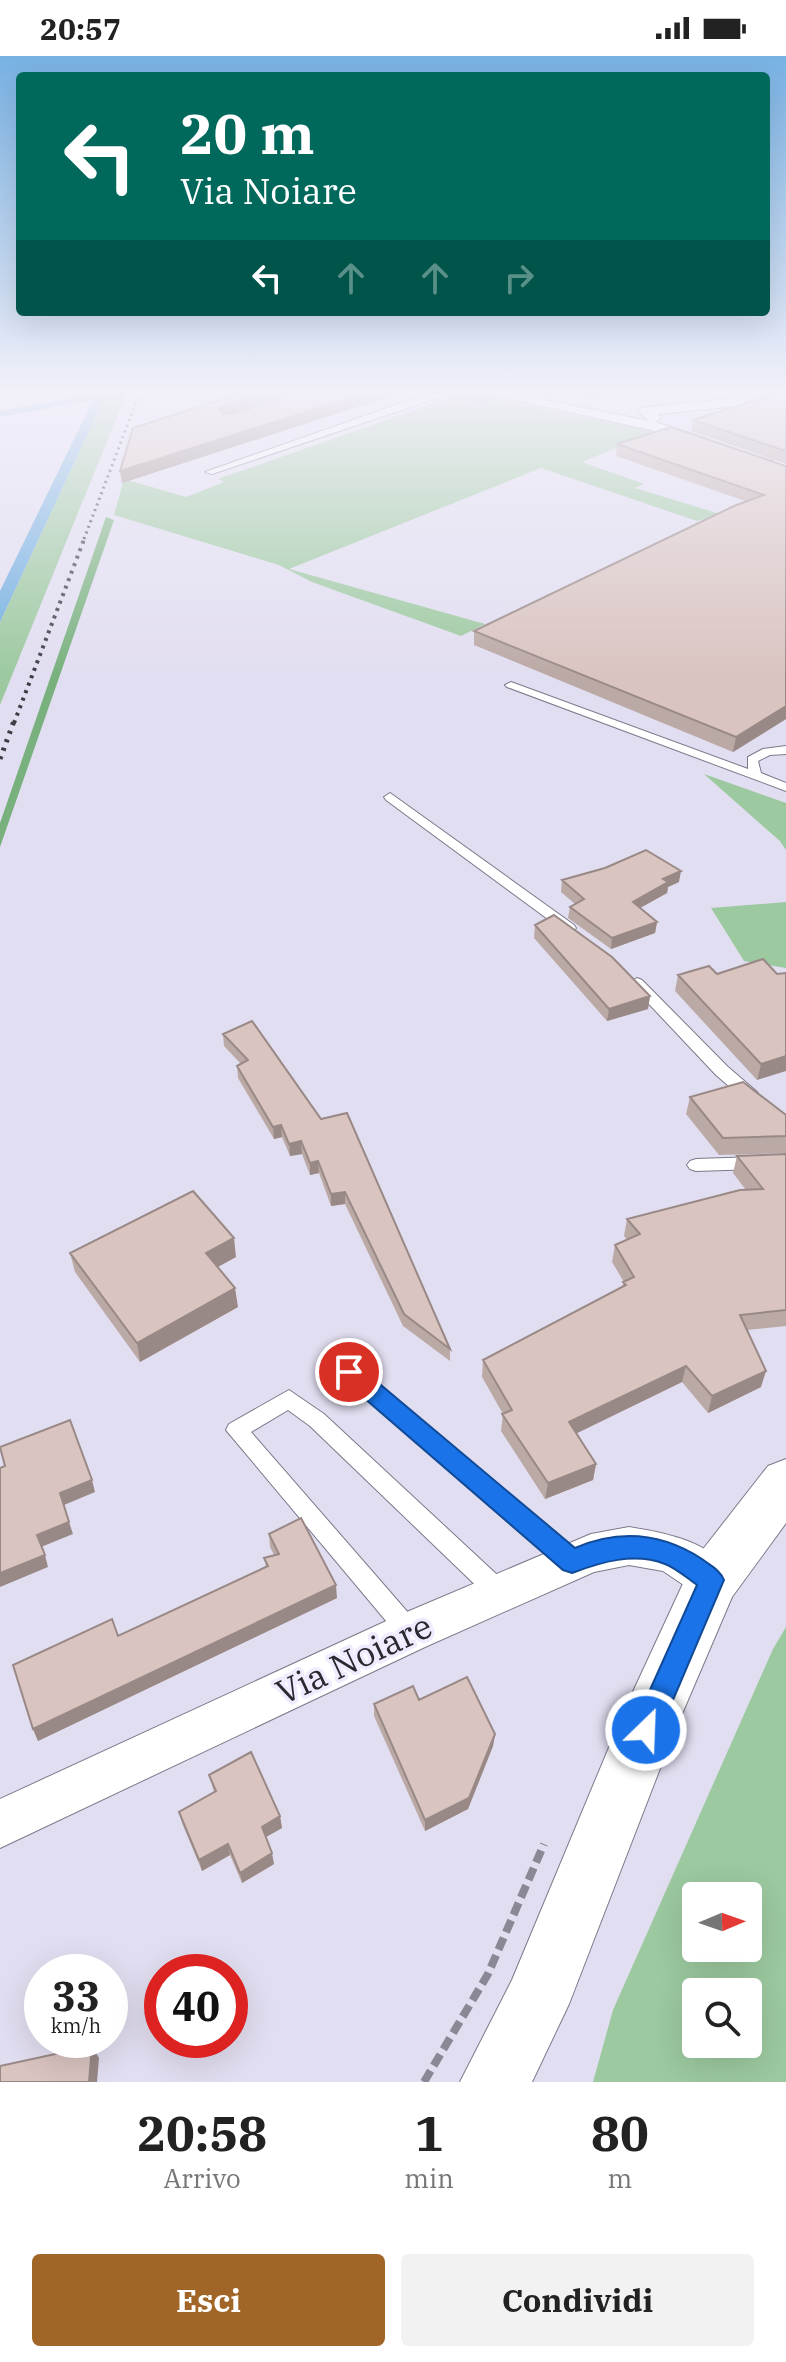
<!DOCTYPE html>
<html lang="it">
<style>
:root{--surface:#fff;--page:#f2f2f2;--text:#222;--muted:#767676;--accent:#a16627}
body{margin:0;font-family:"IBM Plex Serif",serif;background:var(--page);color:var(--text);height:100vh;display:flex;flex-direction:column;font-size:30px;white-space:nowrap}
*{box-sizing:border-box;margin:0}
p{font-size:26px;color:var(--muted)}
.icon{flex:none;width:44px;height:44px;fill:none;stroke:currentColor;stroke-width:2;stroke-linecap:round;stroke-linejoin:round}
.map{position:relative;height:2026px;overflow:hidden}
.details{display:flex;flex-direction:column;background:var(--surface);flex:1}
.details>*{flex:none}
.top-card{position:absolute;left:16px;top:16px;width:754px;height:244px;border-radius:8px;box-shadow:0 8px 32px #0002;background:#00695c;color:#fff;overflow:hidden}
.needle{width:52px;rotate:88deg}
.fabs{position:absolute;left:682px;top:1826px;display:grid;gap:16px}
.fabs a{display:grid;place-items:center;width:80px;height:80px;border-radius:8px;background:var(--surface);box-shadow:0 8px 32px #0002;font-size:40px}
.speed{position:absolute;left:24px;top:1898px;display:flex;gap:16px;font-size:40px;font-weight:700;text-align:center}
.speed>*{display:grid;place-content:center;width:104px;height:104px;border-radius:50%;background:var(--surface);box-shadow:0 8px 32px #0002;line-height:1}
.speed small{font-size:20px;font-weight:400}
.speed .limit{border:12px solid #d22;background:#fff;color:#111}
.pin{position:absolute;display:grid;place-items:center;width:68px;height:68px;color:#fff;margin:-34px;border:4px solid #fff;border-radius:50%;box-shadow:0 2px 8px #0007}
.me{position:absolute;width:88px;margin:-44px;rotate:24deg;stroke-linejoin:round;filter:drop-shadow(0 0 6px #0008)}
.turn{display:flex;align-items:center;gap:28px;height:168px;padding:0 32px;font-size:36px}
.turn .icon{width:104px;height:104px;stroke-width:2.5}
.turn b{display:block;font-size:56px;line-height:68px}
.lanes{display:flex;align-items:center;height:76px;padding:0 32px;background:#0003;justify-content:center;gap:40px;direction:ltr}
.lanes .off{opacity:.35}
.eta{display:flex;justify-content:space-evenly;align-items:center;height:136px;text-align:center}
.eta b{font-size:48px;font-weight:700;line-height:56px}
.button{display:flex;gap:16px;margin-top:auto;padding:16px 32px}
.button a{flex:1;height:92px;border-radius:8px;background:var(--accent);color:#fff;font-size:32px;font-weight:700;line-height:92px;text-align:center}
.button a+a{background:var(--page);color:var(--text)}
.status{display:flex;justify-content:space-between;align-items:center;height:56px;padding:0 40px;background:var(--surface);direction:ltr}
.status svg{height:22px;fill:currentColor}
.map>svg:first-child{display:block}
.green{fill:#9cc99f;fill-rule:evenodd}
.forest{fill:#78b17d}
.water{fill:#70aee0}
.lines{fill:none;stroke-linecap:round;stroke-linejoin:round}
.stream{stroke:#70aee0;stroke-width:6}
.service-casing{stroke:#7d798a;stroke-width:2}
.minor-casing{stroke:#7d798a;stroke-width:2}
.tertiary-casing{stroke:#7d798a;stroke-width:2}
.path{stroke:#8b8895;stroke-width:8;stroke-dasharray:13 6;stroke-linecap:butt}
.service{fill:#fff;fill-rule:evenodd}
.minor{fill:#fff;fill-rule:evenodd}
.tertiary{fill:#fff;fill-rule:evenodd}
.rail-far2{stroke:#3e3c44;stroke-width:3;stroke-dasharray:2 4;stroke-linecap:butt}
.rail-far1{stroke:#3e3c44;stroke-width:4;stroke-dasharray:3 5;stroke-linecap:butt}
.rail{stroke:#3e3c44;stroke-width:5;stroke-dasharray:3 6;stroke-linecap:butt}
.wall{fill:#bba9a5}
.shaded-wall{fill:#998986}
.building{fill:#dac4c0;stroke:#998986;stroke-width:2}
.route{fill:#1a73e8;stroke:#114b97;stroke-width:2}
.labels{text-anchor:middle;stroke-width:7;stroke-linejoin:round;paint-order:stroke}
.near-street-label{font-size:34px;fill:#2b2930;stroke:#f0ebfe}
</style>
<div class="status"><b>20:57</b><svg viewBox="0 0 49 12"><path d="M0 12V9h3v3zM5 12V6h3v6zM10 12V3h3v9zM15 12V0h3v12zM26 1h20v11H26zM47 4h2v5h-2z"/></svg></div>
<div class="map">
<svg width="786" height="2026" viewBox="0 0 786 2026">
<rect width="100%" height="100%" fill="#e2def1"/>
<path class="green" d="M107,336H127L0,649V566Z
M492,342L682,382L652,377L582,406L644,428L635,432L720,458L697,465L541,412L289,513L485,568L461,580L312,526L279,509L114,459L124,423L186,441L224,426L218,423L432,348L448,347L444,343Z
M704,718L786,747V794L780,785Z
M786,846V912L744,905L711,852Z
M786,1571V2026H593L613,1954L773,1593ZM696,1840H748V1892H696ZM696,1936H748V1988H696Z"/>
<path class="forest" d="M106,461L114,464L0,791V767Z"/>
<path class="water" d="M97,336H107L0,566V535Z"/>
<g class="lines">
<path class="stream" d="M0,358L97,340"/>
<defs>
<path id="service" d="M442,336H455L212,418L205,416L407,345Z
M511,626L748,713V701L763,693L786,690V698L770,699L758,705L761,717L786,727V735L507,631L505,629Z
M390,737L574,869L576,872L574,875H564L386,744L384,741Z
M637,922L642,924L728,1011L757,1036L759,1040L757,1044H745L716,1019L632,930L630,927Z
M786,1100V1112L696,1115L690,1113L687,1109L690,1105L696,1103Z
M349,1308L356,1310L580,1498L583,1505L580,1512L572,1515L564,1512L342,1322L339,1316L342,1310Z
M289,1334L324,1358L507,1528L510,1536L507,1544L499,1547L491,1544L310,1370L288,1354L251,1376L418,1568L422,1576L418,1584L410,1587L402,1584L226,1374L229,1368Z"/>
<path id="minor" d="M478,336H507L649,365L638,355L640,352L786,337V345L658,358L661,362L655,366L710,384L712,387L705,391L664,377Z
M786,403V413L766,415L758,410L766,405Z
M629,1471C666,1477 717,1486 733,1524L727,1538L712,1544L697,1538L663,1515L629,1509L594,1516L425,1591L0,1792V1743L395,1561L591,1478Z"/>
<path id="tertiary" d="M786,1403V1467L732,1541L673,1679L569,1948L532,2026H460L512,1924L625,1653L693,1506L768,1410Z"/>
</defs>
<use href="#service" class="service-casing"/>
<use href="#minor" class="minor-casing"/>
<use href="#tertiary" class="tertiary-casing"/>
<path class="path" d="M424,2026L488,1918L544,1788"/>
<use href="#service" class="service"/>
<use href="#minor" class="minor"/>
<use href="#tertiary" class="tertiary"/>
<path class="rail-far2" d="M84,483L140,336"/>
<path class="rail-far1" d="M14,667L85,481"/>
<path class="rail" d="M0,703L14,665"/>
</g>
<path class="wall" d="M221,336H291L232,358L298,336H403L122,427L120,415L236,339Z
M443,336H495L494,343L478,350L443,343Z
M524,336H720L585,343L582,338L546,341Z
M786,337V408L691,375L693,364Z
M617,388L786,410V663L733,696L474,589V575L745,445L616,400Z
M562,824L679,826L668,831L667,837L640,852L657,866L655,877L611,893L568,862L570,851L575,848L561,836Z
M535,869L650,940L648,953L607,965L534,882Z
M786,917L757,1024L675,935L678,919L777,918Z
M252,965L450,1293V1305L403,1270L345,1148L331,1150L319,1117L310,1119L302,1098L290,1100L282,1081L274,1083L238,1022L237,1010L241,1008L224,990L223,978Z
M690,1041L786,1059V1097L719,1099L686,1058Z
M786,1098V1270L747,1274L761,1331L708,1357L682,1326L577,1377L596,1408L593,1424L545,1443L501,1375L503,1358L482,1321L483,1304L622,1231L624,1226L612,1206L615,1189L627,1184L624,1180L627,1163L746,1134L733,1117L737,1100Z
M70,1197L236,1201L218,1211L238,1251L140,1306L75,1216Z
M269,1478L337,1542L38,1685L33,1673L118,1580L266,1511L264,1502L274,1499L270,1491Z
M419,1644L495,1678L493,1690L468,1753L425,1775L374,1660V1648Z
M209,1719L280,1760L282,1772L266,1781L274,1808L242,1827L230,1799L202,1815L182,1767L179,1756L214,1736Z"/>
<path class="shaded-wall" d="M260,336H291L219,362L218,351Z
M369,336H403L122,427L120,415Z
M417,336H435L417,339Z
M485,336H495L494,343L478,350L479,339Z
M547,336H582V338L546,341Z
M786,650V663L733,696L736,681Z
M681,815L679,826L668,831L667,837L631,857L633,846L663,823Z
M657,866L655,877L611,893L612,882Z
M650,940L648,953L607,965L609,953Z
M786,1000V1015L757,1024L761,1008Z
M281,1069L282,1081L274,1083L273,1071Z
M301,1085L302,1098L290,1100L289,1088Z
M318,1105L319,1117L310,1119V1107Z
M345,1136V1148L331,1150V1138Z
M234,1182L236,1201L208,1216L206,1197Z
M235,1232L238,1251L140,1306L137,1287Z
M686,1310L682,1326L567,1382L569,1366Z
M766,1315L761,1331L708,1357L712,1340Z
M596,1408L593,1424L545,1443L548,1427Z
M92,1424L95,1436L64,1449L60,1437Z
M69,1466L73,1478L41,1491L37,1479Z
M45,1499L48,1511L0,1531V1517Z
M336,1529L337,1542L38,1685L33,1673Z
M495,1678L493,1690L468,1753L425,1775V1764Z
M280,1760L282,1772L264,1782L262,1771Z
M228,1788L230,1799L202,1815L199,1804Z
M272,1797L274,1808L242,1827L240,1817Z
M92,1990L99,2002L97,2026H89Z"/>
<path class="building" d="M244,336H260L218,351L223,358H234L298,336H369L120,415L133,372Z
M464,336H485L479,339Z
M786,337V395L693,364L770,339Z
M671,371L786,410V650L736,681L474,575L734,450L764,439L617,388Z
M646,794L681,815L663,823L668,826L633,846L657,866L612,882L570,851L584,843L562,824L605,812Z
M554,859L612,901L650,940L609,953L535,869Z
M763,903L777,918L786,917V1000L761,1008L678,919L709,910L717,918Z
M252,965L321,1063L347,1057L450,1293L404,1258L345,1136L331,1138L318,1105L310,1107L301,1085L289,1088L281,1069L273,1071L237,1010L248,1004L223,978Z
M743,1026L786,1059V1080L723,1082L690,1041Z
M786,1098V1254L740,1259L766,1315L712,1340L686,1310L569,1366L596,1408L548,1427L502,1358L512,1354L483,1304L626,1229L623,1226L634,1221L615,1189L640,1178L627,1163L740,1134L763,1133L737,1100Z
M193,1135L234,1182L206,1197L235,1232L137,1287L70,1197Z
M70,1364L92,1424L60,1437L69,1466L37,1479L45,1499L0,1517V1412L5,1410L0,1391Z
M301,1462L336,1529L33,1673L13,1609L112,1563L118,1580L268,1510L264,1502L279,1498L269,1478Z
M467,1621L495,1678L469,1742L425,1764L374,1648L413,1630L419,1644Z
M251,1696L280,1760L262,1771L272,1797L240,1817L228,1788L199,1804L179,1756L216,1735L209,1719Z
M92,1990L89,2026H0V2010Z"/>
<linearGradient id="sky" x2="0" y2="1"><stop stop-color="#78b2e5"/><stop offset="0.54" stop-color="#f2f0f9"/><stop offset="1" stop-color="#f2f0f9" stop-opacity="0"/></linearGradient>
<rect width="786" height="620" fill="url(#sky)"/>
<path class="route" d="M349,1306L357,1309L575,1492C619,1473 662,1477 702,1503C711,1510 720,1514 724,1524L656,1684L646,1688L637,1684L632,1674L697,1529C687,1522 676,1512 665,1508C634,1496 601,1506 572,1517L563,1514L341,1322L337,1316L341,1309Z"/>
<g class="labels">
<g class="near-street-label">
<text transform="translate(354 1603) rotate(-25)" y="12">Via Noiare</text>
</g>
</g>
</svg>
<div class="fabs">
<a><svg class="needle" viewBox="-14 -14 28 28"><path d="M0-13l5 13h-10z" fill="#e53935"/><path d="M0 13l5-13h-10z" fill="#767676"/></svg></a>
<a><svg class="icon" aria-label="search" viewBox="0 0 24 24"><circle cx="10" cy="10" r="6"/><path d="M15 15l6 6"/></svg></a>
</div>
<div class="speed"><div>33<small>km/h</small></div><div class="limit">40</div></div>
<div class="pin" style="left:349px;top:1316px;background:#d93025"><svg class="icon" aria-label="arrive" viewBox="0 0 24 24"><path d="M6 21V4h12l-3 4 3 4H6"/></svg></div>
<svg class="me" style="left:646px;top:1674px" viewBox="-20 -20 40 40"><circle r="17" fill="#1a73e8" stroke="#fff" stroke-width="3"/><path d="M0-11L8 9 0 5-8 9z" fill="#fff"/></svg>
<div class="top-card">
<div class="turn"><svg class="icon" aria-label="left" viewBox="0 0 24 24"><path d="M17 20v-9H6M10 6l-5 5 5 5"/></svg><div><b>20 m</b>Via Noiare</div></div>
<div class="lanes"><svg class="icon" aria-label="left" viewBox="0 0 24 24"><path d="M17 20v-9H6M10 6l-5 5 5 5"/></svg><svg class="icon off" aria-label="ahead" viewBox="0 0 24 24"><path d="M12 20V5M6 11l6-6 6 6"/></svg><svg class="icon off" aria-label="ahead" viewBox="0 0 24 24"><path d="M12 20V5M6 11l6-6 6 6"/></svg><svg class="icon off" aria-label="right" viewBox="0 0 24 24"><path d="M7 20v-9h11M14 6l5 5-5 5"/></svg></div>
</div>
</div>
<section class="details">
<div class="eta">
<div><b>20:58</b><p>Arrivo</p></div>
<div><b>1</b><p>min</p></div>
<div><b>80</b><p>m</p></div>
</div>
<div class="button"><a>Esci</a><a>Condividi</a></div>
</section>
